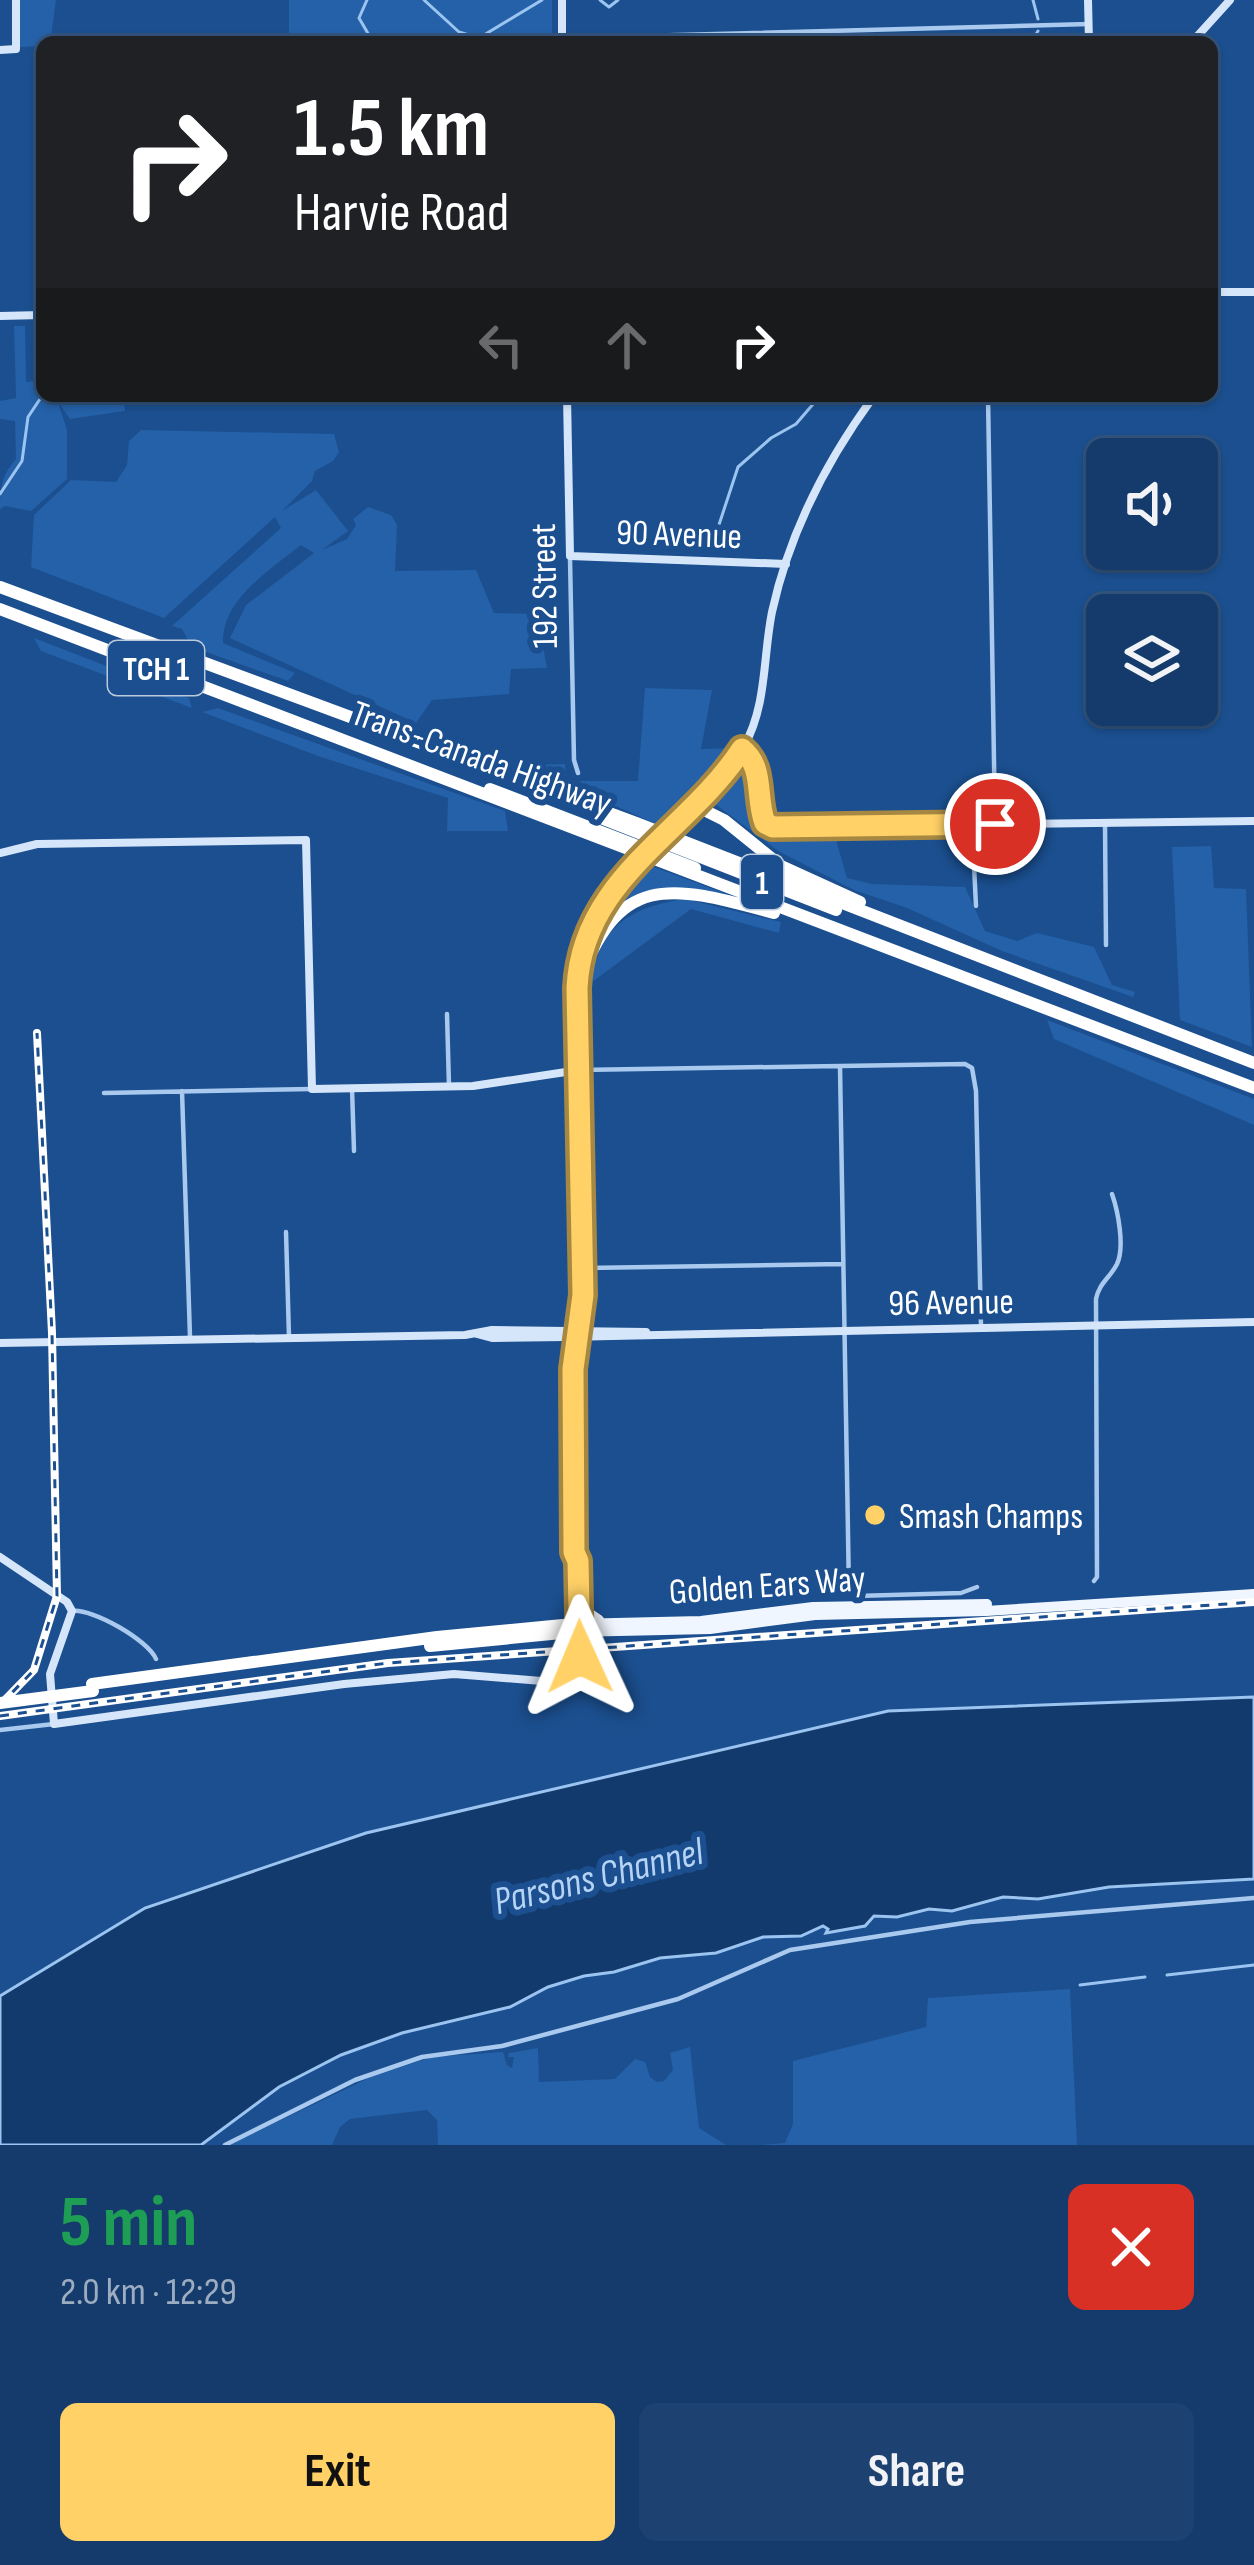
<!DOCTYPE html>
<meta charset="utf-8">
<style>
:root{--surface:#143b6b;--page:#1d4271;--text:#f1f3f6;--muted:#9dadc1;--line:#33557e;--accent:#ffd166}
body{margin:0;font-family:"Sofia Sans Condensed",sans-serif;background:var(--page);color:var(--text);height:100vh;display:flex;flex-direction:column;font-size:45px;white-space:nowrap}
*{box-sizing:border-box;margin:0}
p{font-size:39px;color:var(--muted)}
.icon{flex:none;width:66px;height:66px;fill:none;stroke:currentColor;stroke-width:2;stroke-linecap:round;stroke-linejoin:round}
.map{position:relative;height:2145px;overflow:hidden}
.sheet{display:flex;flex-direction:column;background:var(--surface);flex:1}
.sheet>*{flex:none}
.hud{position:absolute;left:36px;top:36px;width:1182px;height:366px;border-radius:18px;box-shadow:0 3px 9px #0004,0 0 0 3px var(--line);background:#202124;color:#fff;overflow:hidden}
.fabs{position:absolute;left:1086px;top:438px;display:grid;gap:24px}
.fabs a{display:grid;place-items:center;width:132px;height:132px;border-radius:18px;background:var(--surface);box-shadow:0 3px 9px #0004,0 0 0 3px var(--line);font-size:60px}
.pin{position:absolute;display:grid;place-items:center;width:102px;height:102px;color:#fff;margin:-51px;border:6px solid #fff;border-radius:50%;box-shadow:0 3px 12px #0007}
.me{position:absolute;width:132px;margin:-66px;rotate:359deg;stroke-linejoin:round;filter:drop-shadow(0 0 9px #0008)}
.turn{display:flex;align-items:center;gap:42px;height:252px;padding:0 60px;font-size:54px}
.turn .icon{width:156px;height:156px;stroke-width:2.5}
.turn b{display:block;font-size:84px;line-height:102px}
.lanes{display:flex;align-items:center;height:114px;padding:0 60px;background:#0003;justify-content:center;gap:60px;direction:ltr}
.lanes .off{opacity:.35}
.round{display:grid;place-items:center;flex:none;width:126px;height:126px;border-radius:18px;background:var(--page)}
.summary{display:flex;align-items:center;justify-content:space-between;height:204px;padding:0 60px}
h1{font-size:72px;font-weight:700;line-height:90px;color:#1e9e55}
.cta{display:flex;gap:24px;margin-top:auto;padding:24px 60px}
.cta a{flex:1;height:138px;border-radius:18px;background:var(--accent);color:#111;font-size:48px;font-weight:700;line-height:138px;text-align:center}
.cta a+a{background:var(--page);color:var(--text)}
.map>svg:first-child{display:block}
.green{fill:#2461a8}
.water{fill:#123a6d;stroke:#9cc4f0;stroke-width:3}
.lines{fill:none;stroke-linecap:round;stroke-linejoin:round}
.stream{stroke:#9cc4f0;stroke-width:3}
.street{stroke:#a9c9ee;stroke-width:4.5}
.secondary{stroke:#d6e6fa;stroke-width:8}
.primary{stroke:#f0f6ff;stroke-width:10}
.highway{stroke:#fff;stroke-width:12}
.rail-casing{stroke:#fff;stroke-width:8}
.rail{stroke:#1b4f8f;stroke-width:3;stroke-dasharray:9;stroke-linecap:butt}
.secondary-bridge{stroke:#d6e6fa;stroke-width:8}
.highway-bridge{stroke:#fff;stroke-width:12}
.route-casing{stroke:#a68842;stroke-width:30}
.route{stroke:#ffd166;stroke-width:21}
.poi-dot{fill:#ffd166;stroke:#1b4f8f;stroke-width:4.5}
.labels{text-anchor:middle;stroke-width:12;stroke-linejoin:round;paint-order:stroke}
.shield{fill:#1b4f8f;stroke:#bbcadd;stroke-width:3}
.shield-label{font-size:33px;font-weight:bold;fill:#fff}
.street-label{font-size:36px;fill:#fff;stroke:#1b4f8f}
.poi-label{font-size:36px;fill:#fff;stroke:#1b4f8f;text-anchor:start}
.water-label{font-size:39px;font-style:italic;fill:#b5d3f5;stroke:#1b4f8f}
</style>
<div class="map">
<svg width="1254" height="2145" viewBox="0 0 1254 2145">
<rect width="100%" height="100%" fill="#1b4f8f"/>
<path class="green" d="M20,0H56L51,37L42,42V46L20,47Z
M289,0H552V42H302L301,34L289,35Z
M14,326H25L26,382L42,380V396H124L125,411L70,419L58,402L67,430V479L31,511L5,506L0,509C0,487 2,475 16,459L15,421L0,419V401L16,398Z
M141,430L334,434L339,452L333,461L315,471L312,481L282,511L316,490L348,531L322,550L347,539L356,525L353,519L368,507L391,515L397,525L395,571L476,570L494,613L537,614L547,668L511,669L509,694L432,700L416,723L230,638L246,605L314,553L301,545C270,570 222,599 223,643L295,673L288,681L192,647L182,629L172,626L281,528L275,517L164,618L31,567L34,515L71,480L116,482L127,465L129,441Z
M34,638L189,698L192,708L41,651Z
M645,688L712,690L701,749L737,748L665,828L584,792L517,770V765L565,764L567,781H638Z
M218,708L505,811L508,831H447L448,798L318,756L202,712Z
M746,760L750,763L756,820L763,832L834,833L847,878L873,884L965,887L985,931L1017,941L1037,933L1094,947L1112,985L1135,992L1133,997L1002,951L907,908L854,890L780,852L708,799L735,764Z
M1211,846L1214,888L1246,889L1252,1047L1180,1020L1172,847Z
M643,863L740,899L649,893L586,947L601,910Z
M685,899L781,922L779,933L691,909L592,982C599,925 632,907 685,899Z
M1047,1020L1254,1099V1125L1054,1039Z
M1070,1989L1077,2145H761L785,2143L793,2124V2061L926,2027L928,1998Z
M690,2047L699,2128L726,2145H438L437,2120L427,2110L350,2119L340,2127L332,2145H229L371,2077L432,2057L503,2052L507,2065L512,2068L514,2057H508L509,2053L538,2048L539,2082L615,2079L635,2059L645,2062L650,2077L657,2082L664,2081L673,2070L670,2053Z"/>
<path class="water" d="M1254,1697V1879L1109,1887L1038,1899L1003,1897L952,1911L929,1909L897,1917L874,1916L865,1926L826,1933L828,1929L823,1926L801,1936L763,1937L716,1953L660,1958L614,1972L584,1976L548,1987L510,2007L402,2033L341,2055L279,2087L201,2145H0V1996L145,1908L366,1833L888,1711Z"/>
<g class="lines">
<path class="stream" d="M367,0L359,18L373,42
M424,0L459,32L479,38L542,0
M600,0L609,7L618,0
M1033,0L1038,19
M1031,42L1038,31
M0,494L22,461L28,417L42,396
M712,546L738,467L771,438L796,424L820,396
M1167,1975L1254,1965
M1080,1985L1145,1977"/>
<path class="street" d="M562,38L1089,24
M988,396L995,822
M570,558L574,760L578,773
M1105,823L1106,945
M972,825L976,906
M447,1014L449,1086
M840,1067L849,1592L856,1596L961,1593L977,1587
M579,1070L965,1064L972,1068L976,1091L981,1327
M352,1088L354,1151
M182,1091L190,1337
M104,1093L312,1089
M286,1232L289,1337
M585,1268L843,1264
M1094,1581L1097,1577L1096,1299C1099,1283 1110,1278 1117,1264C1125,1247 1118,1211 1112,1194
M72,1611C92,1608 148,1640 156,1659
M0,1730L54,1724
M225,2145L355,2080L422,2057L502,2046L678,1999L790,1950L970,1922L1254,1898"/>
<path class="secondary" d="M562,0V42
M1088,0L1089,42
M1192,42L1230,0
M0,50L16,49V0
M1212,292H1254
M0,316L42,315
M567,396L570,556L786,564
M742,749C766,768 754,798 765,823L773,827L1254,821
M677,822C700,799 728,775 744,746C767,706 763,656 772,612C789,534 827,460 874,396
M0,853L37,844L306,840L312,1089L473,1086L579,1070
M477,1334L492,1338L565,1337L1254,1322
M0,1343L465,1335L492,1330L646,1332
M0,1557L67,1602L72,1611L50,1674L54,1724L344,1684L454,1674L566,1683L574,1678L580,1665L574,1552
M551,1681L570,1668L574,1552L573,1369L583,1295L578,967L596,912L634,869"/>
<path class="primary" d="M580,1607L599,1620
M573,1624L701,1621L813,1607L987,1604
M572,1632L710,1629L815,1615L986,1611L1254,1594
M580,1647L599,1632"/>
<path class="highway" d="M0,587L636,823L1254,1063
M0,609L1254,1088
M490,789L695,868
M694,805L724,820L781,866L860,902
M603,819L836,910
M577,989C617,869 671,885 774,913
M430,1646L572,1632
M92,1684L437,1637L573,1624"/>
<defs>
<path id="rail" d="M0,1705L34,1670L57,1596L52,1333L37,1033
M0,1716L388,1663L1254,1602"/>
</defs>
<use href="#rail" class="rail-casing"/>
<use href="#rail" class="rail"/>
<path class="secondary-bridge" d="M634,869L677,822"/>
<path class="highway-bridge" d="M0,1703L93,1691"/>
</g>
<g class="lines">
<defs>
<path id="route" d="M580,1657L578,1561L574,1552L573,1369L583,1295L577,988C582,878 687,833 742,749C765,768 755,797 765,823L773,827L995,824"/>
</defs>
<use href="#route" class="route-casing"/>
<use href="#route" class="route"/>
</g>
<circle class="poi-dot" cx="875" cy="1515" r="12"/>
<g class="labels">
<g class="shield">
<rect x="108" y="641" width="96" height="54" rx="9"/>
<rect x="741" y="855" width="42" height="54" rx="9"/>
</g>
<g class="shield-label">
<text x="156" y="680">TCH 1</text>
<text x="762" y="894">1</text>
</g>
<g class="street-label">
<text transform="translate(679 533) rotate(2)" y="13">90 Avenue</text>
<text transform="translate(543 586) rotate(-91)" y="13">192 Street</text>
<text transform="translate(482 757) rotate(20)" y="13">Trans-Canada Highway</text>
<text transform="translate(951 1301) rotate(-1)" y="13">96 Avenue</text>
<text transform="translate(767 1584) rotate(-4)" y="13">Golden Ears Way</text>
</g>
<g class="poi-label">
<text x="899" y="1528">Smash Champs</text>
</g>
<g class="water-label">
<text transform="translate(598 1875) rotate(-14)" y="14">Parsons Channel</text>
</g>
</g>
</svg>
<div class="fabs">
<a><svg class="icon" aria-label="sound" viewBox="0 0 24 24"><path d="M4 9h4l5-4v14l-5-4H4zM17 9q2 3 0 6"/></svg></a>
<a><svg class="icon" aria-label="layers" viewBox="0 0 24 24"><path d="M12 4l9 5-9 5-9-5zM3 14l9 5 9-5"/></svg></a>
</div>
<div class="pin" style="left:995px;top:824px;background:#d93025"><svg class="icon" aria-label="arrive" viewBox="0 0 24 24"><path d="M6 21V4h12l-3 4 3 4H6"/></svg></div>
<svg class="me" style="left:580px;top:1657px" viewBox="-20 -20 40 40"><path d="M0-17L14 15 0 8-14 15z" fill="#ffd166" stroke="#fff" stroke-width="4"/></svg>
<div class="hud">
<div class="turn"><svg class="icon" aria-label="right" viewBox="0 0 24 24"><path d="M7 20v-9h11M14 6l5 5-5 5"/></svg><div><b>1.5 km</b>Harvie Road</div></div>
<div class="lanes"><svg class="icon off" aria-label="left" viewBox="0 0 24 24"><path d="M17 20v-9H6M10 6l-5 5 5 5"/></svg><svg class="icon off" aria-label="ahead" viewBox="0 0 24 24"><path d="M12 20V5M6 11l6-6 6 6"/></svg><svg class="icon" aria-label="right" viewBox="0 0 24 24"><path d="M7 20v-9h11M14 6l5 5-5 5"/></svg></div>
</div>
</div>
<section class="sheet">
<div class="summary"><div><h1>5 min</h1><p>2.0 km · 12:29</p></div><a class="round" style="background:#d93025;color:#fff"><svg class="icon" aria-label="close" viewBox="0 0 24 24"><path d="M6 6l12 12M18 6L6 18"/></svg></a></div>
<div class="cta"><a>Exit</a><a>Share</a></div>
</section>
